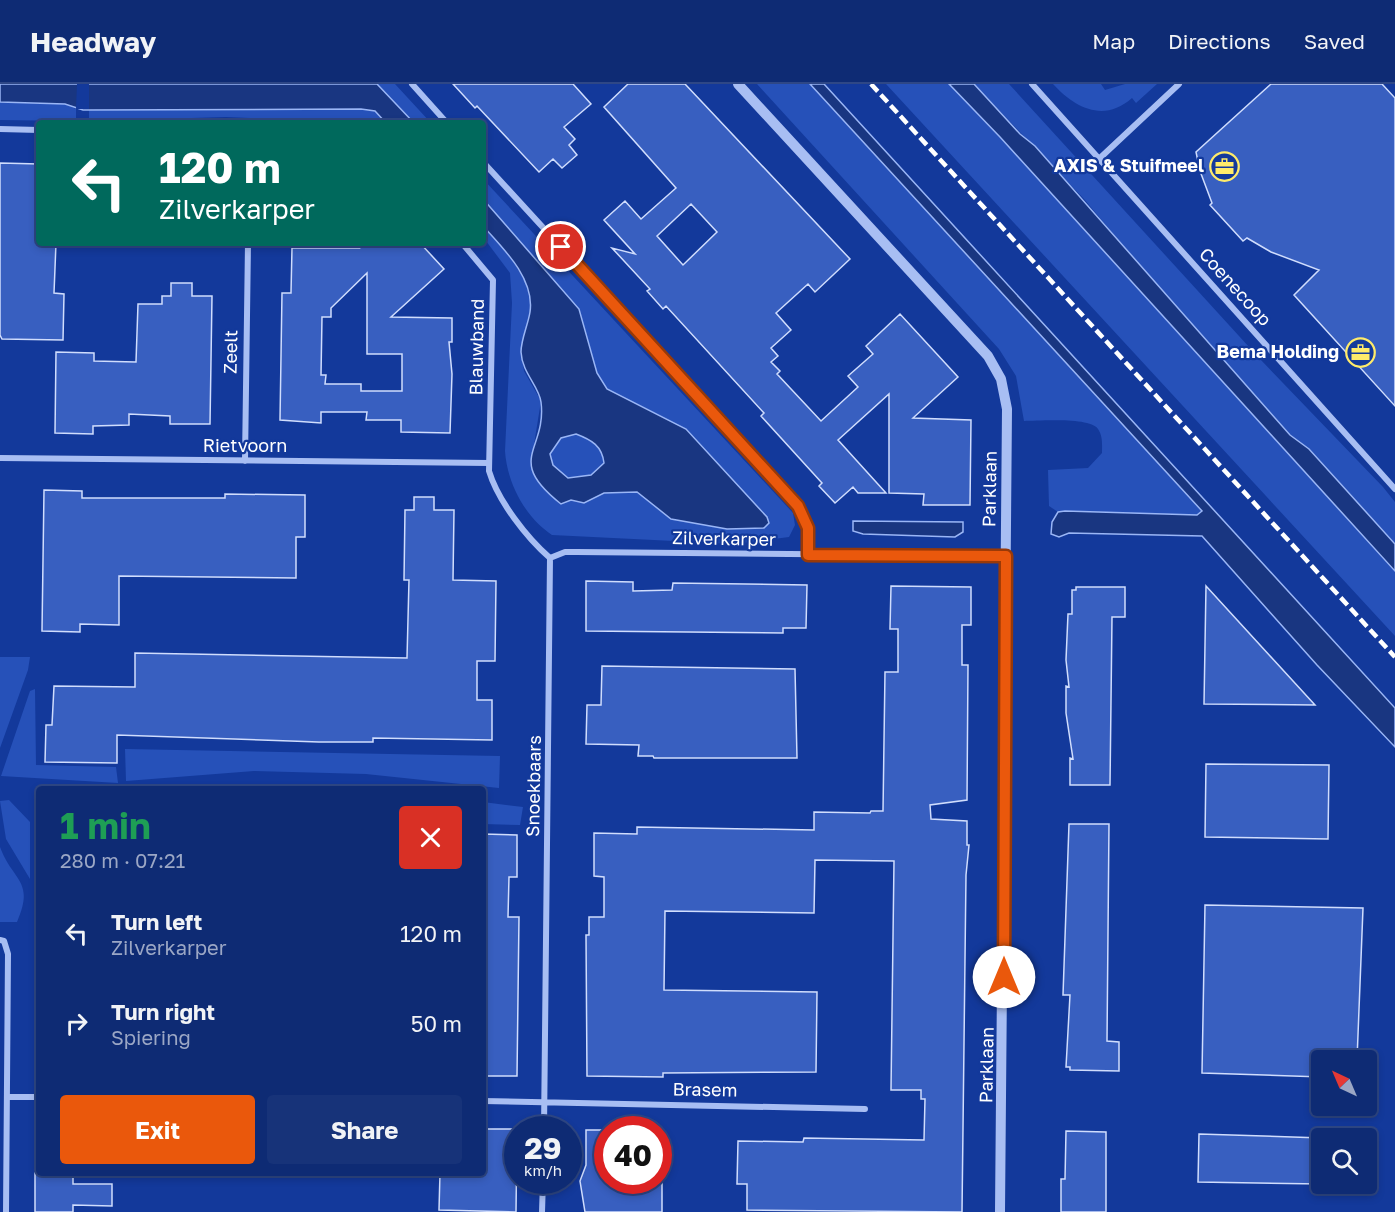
<!DOCTYPE html>
<meta charset="utf-8">
<style>
:root{--surface:#0e2b74;--page:#173379;--text:#f1f3f6;--muted:#9ba7c5;--line:#2e4786;--accent:#ea580c}
body{margin:0;font-family:"Golos Text",sans-serif;background:var(--page);color:var(--text);height:100vh;display:flex;flex-direction:column;font-size:22px;white-space:nowrap}
*{box-sizing:border-box;margin:0}
p{font-size:20px;color:var(--muted)}
.icon{flex:none;width:33px;height:33px;fill:none;stroke:currentColor;stroke-width:2;stroke-linecap:round;stroke-linejoin:round}
.map{position:relative;flex:1;overflow:hidden}
.details{position:absolute;left:36px;top:702px;width:450px;height:390px;display:flex;flex-direction:column;background:var(--surface);border-radius:6px;box-shadow:0 3px 9px #0003,0 0 0 2px var(--line)}
.details>*{flex:none}
.hud{position:absolute;left:36px;top:36px;width:450px;height:126px;border-radius:6px;box-shadow:0 3px 9px #0003,0 0 0 2px var(--line);background:#00695c;color:#fff;overflow:hidden}
.needle{width:39px;rotate:316deg}
.controls{position:absolute;left:1311px;top:966px;display:grid;gap:12px}
.controls a{display:grid;place-items:center;width:66px;height:66px;border-radius:6px;background:var(--surface);box-shadow:0 3px 9px #0003,0 0 0 2px var(--line);font-size:30px}
.speed{position:absolute;left:504px;top:1032px;display:flex;gap:12px;font-size:30px;font-weight:700;text-align:center}
.speed>*{display:grid;place-content:center;width:78px;height:78px;border-radius:50%;background:var(--surface);box-shadow:0 3px 9px #0003,0 0 0 2px var(--line);line-height:1}
.speed small{font-size:15px;font-weight:400}
.speed .limit{border:9px solid #d22;background:#fff;color:#111}
.pin{position:absolute;display:grid;place-items:center;width:51px;height:51px;color:#fff;margin:-26px;border:3px solid #fff;border-radius:50%;box-shadow:0 2px 6px #0007}
.me{position:absolute;width:66px;margin:-33px;rotate:0deg;stroke-linejoin:round;filter:drop-shadow(0 0 4px #0008)}
.turn{display:flex;align-items:center;gap:21px;height:126px;padding:0 24px;font-size:27px}
.turn .icon{width:78px;height:78px;stroke-width:2.5}
.turn b{display:block;font-size:42px;line-height:51px}
.round{display:grid;place-items:center;flex:none;width:63px;height:63px;border-radius:6px;background:var(--page)}
.headline{display:flex;align-items:center;justify-content:space-between;height:102px;padding:0 24px}
h1{font-size:36px;font-weight:700;line-height:45px;color:#1e9e55}
.cta{display:flex;gap:12px;margin-top:auto;padding:12px 24px}
.cta a{flex:1;height:69px;border-radius:6px;background:var(--accent);color:#fff;font-size:24px;font-weight:700;line-height:69px;text-align:center}
.cta a+a{background:var(--page);color:var(--text)}
ul{padding:0;list-style:none}
li{display:flex;align-items:center;gap:18px;height:90px;padding:0 24px}
li div{flex:1}
li b{display:block;font-size:22px}
li em{font-style:normal}
header{display:flex;align-items:center;gap:36px;box-sizing:border-box;height:84px;padding:0 30px;background:var(--surface);border-bottom:2px solid var(--line)}
header strong{font-size:28px}
nav{display:flex;gap:33px;margin-inline-start:auto;font-size:21px}
.map>svg:first-child{display:block}
.green{fill:#2651b9}
.water{fill:#193681;stroke:#9ab6f6;stroke-width:1.5;fill-rule:evenodd}
.pier{fill:#13399b}
.building{fill:#385fc0;stroke:#d0ddfd;stroke-width:1.5;fill-rule:evenodd}
.lines{fill:none;stroke-linecap:round;stroke-linejoin:round}
.minor{stroke:#a8bef3;stroke-width:6}
.tertiary{stroke:#a8bef3;stroke-width:10}
.rail{stroke:#fff;stroke-width:4.5;stroke-dasharray:10 4.5;stroke-linecap:butt}
.route-casing{stroke:#983908;stroke-width:15}
.route{stroke:#ea580c;stroke-width:10}
.labels{text-anchor:middle;stroke-width:4.5;stroke-linejoin:round;paint-order:stroke}
.poi-label{font-size:18px;font-weight:bold;fill:#fff;stroke:#13399b;text-anchor:end}
.street-label{font-size:18px;fill:#fff;stroke:#13399b}
</style>
<header>
<strong>Headway</strong>
<nav><a>Map</a><a>Directions</a><a>Saved</a></nav>
</header>
<div class="map">
<svg width="1395" height="1128" viewBox="0 0 1395 1128">
<rect width="100%" height="100%" fill="#13399b"/>
<path class="green" d="M377,0H395L431,39H414Z
M757,0H810L1202,427L1197,431L1058,428L1049,422L1048,386L1088,384L1102,369C1102,361 1103,352 1098,345C1090,333 1039,337 1024,337L1016,292L999,265Z
M886,0H949L1000,53L1395,487V552Z
M974,0H1009L1260,275L1383,403L1395,418V460L1309,365L1290,351L1151,195L1084,115Z
M1053,0H1101L1105,6L1125,0H1157L1136,19L1132,14C1104,39 1075,24 1053,0Z
M0,18L65,20L76,25V37L0,36Z
M89,25H361L375,27L386,39L226,33L89,37Z
M483,95L793,429L795,441L789,453L735,460L552,451C525,433 507,399 505,367L512,219L510,189L483,153V142L510,172L527,201L531,225L521,267L524,287L541,317L531,379L571,416L584,419L604,409L637,408L671,435L727,445L764,444L686,345L607,305L597,289L579,225L483,115Z
M576,350C592,356 602,362 604,379L591,391L568,394L552,381L550,370L561,354Z
M0,573H30L28,586L0,664Z
M35,605L36,681L116,683L118,699L1,692L30,607Z
M125,665L500,672L499,704L366,690L254,687L126,697Z
M261,701L349,705H209Z
M9,716L30,738V795L6,755L0,717Z
M483,718L523,723L520,741L483,740Z
M0,763C13,798 35,796 17,838H0Z"/>
<path class="water" d="M0,0H377L414,39H386L375,27L361,25L83,26L65,20L0,18Z
M810,0H824L1395,624V663L1317,581L1202,452L1069,449L1059,453L1051,450L1052,438L1058,428L1065,427L1197,431L1202,427Z
M949,0H974L1020,50L1035,62L1290,351L1309,365L1395,460V487L1000,53Z
M483,115L579,225L597,289L607,305L686,345L767,433L769,439L764,444L727,445L671,435L637,408L604,409L584,419L571,416L561,420C504,375 547,367 541,318C539,302 522,289 521,268C521,255 528,241 530,228C535,195 503,164 483,142ZM576,350C592,356 602,362 604,379L591,391L568,394L553,381L550,370L561,354Z
M853,437L963,438V448L955,453L863,450L853,447Z"/>
<path class="pier" d="M77,0H89V25H76Z"/>
<path class="building" d="M453,0H573L591,20L564,43L575,55L569,61L577,71L562,84L553,75L539,88L477,22L475,24Z
M628,0H685L850,175L815,208L808,200L776,229L791,246L771,264L778,272L771,278L780,287L777,290L821,337L858,303L848,292L873,270L866,262L900,230L958,293L913,334L971,336L970,421H923L924,410L889,409V310L838,356L886,409H858L853,403L835,419L819,402L822,399L761,332L764,329L666,222L663,225L647,207L650,205L612,164L635,170L604,136L625,117L641,135L676,104L604,23ZM691,120L717,148L683,181L657,152Z
M1271,0H1382L1395,14V322L1294,211L1319,186L1271,168L1247,154L1243,157L1210,121L1212,119L1200,87L1196,68Z
M0,79L39,80V159H56L54,209L64,210L63,256L2,255L0,251Z
M354,159H420L444,185L391,233L452,234V258H449L452,290L450,349L401,348V336H366L367,328H321V339L280,336L282,209H291L292,164H359ZM367,189V270H402V307H361V300H325L326,291H321L322,233H331V224Z
M171,199H192V212H212L210,340H170V332L129,330V341L93,342V350L55,349L56,268L94,269V277L136,278L138,220H162V212H171Z
M44,406L82,407V414H225V410L305,411V453H296V494L119,492V541L80,540V548L42,547Z
M414,413H434V426H454L453,496L496,497L495,577H477V616H492V656L373,654V658H319L117,651V679L45,678L46,641H52L54,602L135,603V569L407,574L409,496H404L405,426H414Z
M586,497L633,498V507L672,506L673,499L807,501L806,544H783V549L586,547Z
M891,502L971,503V541H962V581H968L967,716L930,721L931,735L967,737V761H969L966,791L962,1128L747,1126V1100H737L738,1057L803,1058L804,1054L924,1056L925,1015H921V1006H891L894,777L815,776L814,829L665,827L664,906L817,908L816,988L663,989V993L587,992L586,851H589V833H604V793L594,792V749L637,750V743L814,746V728L870,729L871,727H883L885,588H898V545H890Z
M1206,502L1315,621L1204,620Z
M1076,503H1125V533H1112L1110,701H1070V674L1073,675L1066,629V602L1069,603L1066,576L1068,530H1072V506H1076Z
M602,582L795,585L797,674H654L653,672H638L639,661L586,660L587,621H601Z
M1206,680L1329,681L1328,755L1205,753Z
M1069,740H1109L1107,957L1119,958V987L1070,986V983H1066L1070,911H1063Z
M483,750L517,751V793H509L508,833H519L517,992H483Z
M1205,821L1363,824L1357,976H1322V993L1202,989Z
M483,1045H517L516,1128L439,1126L440,1089H483Z
M586,1046H608V1096H662V1128H585L580,1097L586,1081Z
M1066,1047L1106,1048V1128H1061V1095H1065Z
M1199,1050L1322,1054L1321,1100L1198,1098Z
M35,1089H73V1100H112V1122L73,1121V1128H35Z"/>
<g class="lines">
<path class="minor" d="M412,0L447,39
M1032,0L1395,405
M0,45L39,46
M1100,74L1179,0
M483,78L798,422L808,444V471
M462,159L493,196L489,387C498,417 527,454 550,474
M0,374L489,379
M245,377L248,159
M550,474L565,468H576L1006,472
M0,856L4,857L8,870L6,1128
M7,1013H39
M483,1017L865,1025
M544,1046L550,474
M542,1128L543,1096"/>
<path class="tertiary" d="M738,0L988,272L1001,295L1007,325L1000,1128"/>
<path class="rail" d="M871,0L1395,573"/>
</g>
<g class="lines">
<defs>
<path id="route" d="M561,163L798,422L808,444V471L1006,472L1004,893"/>
</defs>
<use href="#route" class="route-casing"/>
<use href="#route" class="route"/>
</g>
<defs>
<symbol id="office-ring" viewBox="-11 -11 22 22"><circle r="9.5" fill="#13399b" stroke="#ffeb6a" stroke-width="1.5"/><path d="M-6-3h4V-5.5h4V-3h4V5H-6ZM-1-4.5V-3h2v-1.5ZM-6 0V1H6V0Z" fill="#ffeb6a"/></symbol>
</defs>
<g fill-rule="evenodd">
<use href="#office-ring" x="1208" y="66" width="33" height="33"/>
<use href="#office-ring" x="1344" y="252" width="33" height="33"/>
</g>
<g class="labels">
<g class="poi-label">
<text x="1204" y="88">AXIS &amp; Stuifmeel</text>
<text x="1339" y="274">Bema Holding</text>
</g>
<g class="street-label">
<text transform="translate(1235 203) rotate(48)" y="6">Coenecoop</text>
<text transform="translate(477 263) rotate(-89)" y="6">Blauwband</text>
<text transform="translate(231 268) rotate(-89)" y="6">Zeelt</text>
<text x="245" y="368">Rietvoorn</text>
<text transform="translate(990 405) rotate(-89)" y="6">Parklaan</text>
<text transform="translate(724 455) rotate(1)" y="6">Zilverkarper</text>
<text transform="translate(534 702) rotate(-89)" y="6">Snoekbaars</text>
<text transform="translate(987 981) rotate(-89)" y="6">Parklaan</text>
<text transform="translate(705 1006) rotate(1)" y="6">Brasem</text>
</g>
</g>
</svg>
<div class="controls">
<a><svg class="needle" viewBox="-14 -14 28 28"><path d="M0-13l5 13h-10z" fill="#e53935"/><path d="M0 13l5-13h-10z" fill="#9ba7c5"/></svg></a>
<a><svg class="icon" aria-label="search" viewBox="0 0 24 24"><circle cx="10" cy="10" r="6"/><path d="M15 15l6 6"/></svg></a>
</div>
<div class="speed"><div>29<small>km/h</small></div><div class="limit">40</div></div>
<div class="pin" style="left:561px;top:163px;background:#d93025"><svg class="icon" aria-label="arrive" viewBox="0 0 24 24"><path d="M6 21V4h12l-3 4 3 4H6"/></svg></div>
<svg class="me" style="left:1004px;top:893px" viewBox="-20 -20 40 40"><circle r="19" fill="#fff"/><path d="M0-13L10 11 0 6-10 11z" fill="#ea580c"/></svg>
<div class="hud">
<div class="turn"><svg class="icon" aria-label="left" viewBox="0 0 24 24"><path d="M17 20v-9H6M10 6l-5 5 5 5"/></svg><div><b>120 m</b>Zilverkarper</div></div>
</div>
<section class="details">
<div class="headline"><div><h1>1 min</h1><p>280 m · 07:21</p></div><a class="round" style="background:#d93025;color:#fff"><svg class="icon" aria-label="close" viewBox="0 0 24 24"><path d="M6 6l12 12M18 6L6 18"/></svg></a></div>
<ul>
<li><svg class="icon" aria-label="left" viewBox="0 0 24 24"><path d="M17 20v-9H6M10 6l-5 5 5 5"/></svg><div><b>Turn left</b><p>Zilverkarper</p></div><em>120 m</em></li>
<li><svg class="icon" aria-label="right" viewBox="0 0 24 24"><path d="M7 20v-9h11M14 6l5 5-5 5"/></svg><div><b>Turn right</b><p>Spiering</p></div><em>50 m</em></li>
</ul>
<div class="cta"><a>Exit</a><a>Share</a></div>
</section>
</div>
